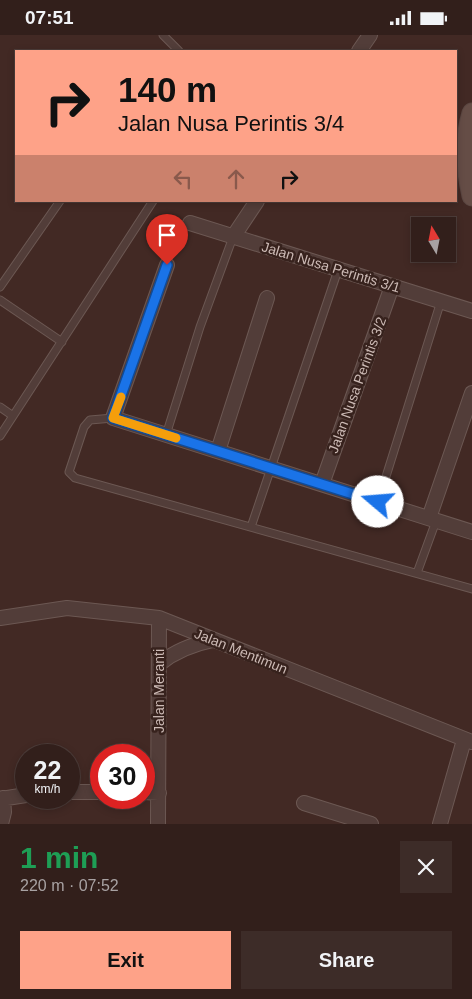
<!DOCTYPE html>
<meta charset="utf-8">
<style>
:root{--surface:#321f1b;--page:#3d2c28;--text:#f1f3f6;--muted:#a8a2a3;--line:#4d3d3a;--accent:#fea288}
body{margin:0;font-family:Arial,sans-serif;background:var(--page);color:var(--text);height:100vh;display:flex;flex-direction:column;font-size:19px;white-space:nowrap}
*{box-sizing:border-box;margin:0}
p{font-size:16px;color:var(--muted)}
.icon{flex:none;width:28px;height:28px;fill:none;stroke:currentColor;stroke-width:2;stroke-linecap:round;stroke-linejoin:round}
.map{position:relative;height:789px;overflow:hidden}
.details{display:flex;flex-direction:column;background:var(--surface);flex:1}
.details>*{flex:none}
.top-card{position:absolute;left:15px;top:15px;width:442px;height:152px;border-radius:0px;box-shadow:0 2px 8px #0003,0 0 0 1px var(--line);background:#fea288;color:#111;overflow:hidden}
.needle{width:32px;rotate:350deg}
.buttons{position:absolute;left:411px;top:182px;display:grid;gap:10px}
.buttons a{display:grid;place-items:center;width:45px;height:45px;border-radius:0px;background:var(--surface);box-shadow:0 2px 8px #0003,0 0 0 1px var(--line);font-size:25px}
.speed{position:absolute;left:15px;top:709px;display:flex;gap:10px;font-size:25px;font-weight:700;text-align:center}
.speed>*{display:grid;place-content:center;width:65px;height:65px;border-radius:50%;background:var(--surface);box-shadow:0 2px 8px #0003,0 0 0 1px var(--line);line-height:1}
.speed small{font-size:12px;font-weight:400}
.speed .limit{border:8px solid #d22;background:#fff;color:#111}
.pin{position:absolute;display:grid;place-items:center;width:42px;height:42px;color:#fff;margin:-51px -21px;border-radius:50% 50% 50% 0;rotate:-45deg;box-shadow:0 0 5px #0007}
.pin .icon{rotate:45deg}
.me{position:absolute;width:55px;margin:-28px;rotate:288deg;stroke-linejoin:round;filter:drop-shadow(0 0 4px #0008)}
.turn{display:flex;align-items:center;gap:18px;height:105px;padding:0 20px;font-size:22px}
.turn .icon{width:65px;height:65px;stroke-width:2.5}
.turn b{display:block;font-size:35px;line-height:42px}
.lanes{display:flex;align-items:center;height:48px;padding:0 20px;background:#0003;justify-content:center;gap:25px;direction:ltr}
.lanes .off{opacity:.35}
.round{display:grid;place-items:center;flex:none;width:52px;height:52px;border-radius:0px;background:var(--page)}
.overview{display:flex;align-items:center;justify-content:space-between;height:85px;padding:0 20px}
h1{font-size:30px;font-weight:700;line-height:38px;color:#1e9e55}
.action{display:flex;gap:10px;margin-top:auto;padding:10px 20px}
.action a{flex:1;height:58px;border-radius:0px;background:var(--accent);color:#111;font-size:20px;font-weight:700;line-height:58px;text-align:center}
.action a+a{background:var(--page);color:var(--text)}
.status{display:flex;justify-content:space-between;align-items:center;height:35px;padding:0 25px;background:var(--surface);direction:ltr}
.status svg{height:14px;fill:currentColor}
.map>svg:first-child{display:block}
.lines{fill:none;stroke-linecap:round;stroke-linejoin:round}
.lane-casing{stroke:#6c5853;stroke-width:9}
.street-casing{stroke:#6c5853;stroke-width:16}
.secondary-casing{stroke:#5b4742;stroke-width:21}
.lane{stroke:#523d39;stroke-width:7}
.street{stroke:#523d39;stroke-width:14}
.secondary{stroke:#654d46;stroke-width:19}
.route-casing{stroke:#114b97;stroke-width:12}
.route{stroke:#1a73e8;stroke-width:9}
.slow{stroke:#f59e0b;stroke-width:9}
.labels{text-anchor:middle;stroke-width:5;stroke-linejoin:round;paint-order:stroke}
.street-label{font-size:14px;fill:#ccbab5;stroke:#37221d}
</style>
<div class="status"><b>07:51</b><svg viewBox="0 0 49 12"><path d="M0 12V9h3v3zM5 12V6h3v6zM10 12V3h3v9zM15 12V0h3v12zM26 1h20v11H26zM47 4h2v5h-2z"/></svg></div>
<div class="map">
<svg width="472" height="789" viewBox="0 0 472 789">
<rect width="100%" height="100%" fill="#422924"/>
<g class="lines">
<defs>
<path id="lane" d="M163,0L179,16
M0,252L60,166
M0,265L62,307
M0,372L13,381
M113,383L90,385L84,392L69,437L75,443L472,554
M166,400L200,292L233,202
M0,401L153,166
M378,467L441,266
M251,492L338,235
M417,538L436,486"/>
<path id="street" d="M359,16L370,0
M190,188L472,276
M233,202L257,166
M167,230L113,383L472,497
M218,416L267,263
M322,449L392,251
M429,483L472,358
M0,583L67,573L159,583L472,707
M159,629C175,616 193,609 213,605
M69,757H101
M144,757L159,758
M0,764L26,760
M304,768L371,789
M1,789L4,777L3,763
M158,789L159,583
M440,789L464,705"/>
<path id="secondary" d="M472,78C464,105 466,134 472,161"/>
</defs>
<use href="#lane" class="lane-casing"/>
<use href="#street" class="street-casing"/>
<use href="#secondary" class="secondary-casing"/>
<use href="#lane" class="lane"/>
<use href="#street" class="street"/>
<use href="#secondary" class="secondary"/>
</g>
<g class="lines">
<defs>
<path id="route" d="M167,230L113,383L378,467"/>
</defs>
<use href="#route" class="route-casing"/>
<use href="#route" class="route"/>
<path class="slow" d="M121,362L113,383L176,403"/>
</g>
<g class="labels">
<g class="street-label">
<text transform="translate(331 232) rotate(17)" y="5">Jalan Nusa Perintis 3/1</text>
<text transform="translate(357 350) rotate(-70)" y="5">Jalan Nusa Perintis 3/2</text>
<text transform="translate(241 616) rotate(22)" y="5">Jalan Mentimun</text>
<text transform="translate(159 656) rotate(-90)" y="5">Jalan Meranti</text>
</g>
</g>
</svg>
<div class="buttons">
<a><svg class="needle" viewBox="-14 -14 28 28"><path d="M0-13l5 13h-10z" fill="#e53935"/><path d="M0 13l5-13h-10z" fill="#a8a2a3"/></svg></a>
</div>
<div class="speed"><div>22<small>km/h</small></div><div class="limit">30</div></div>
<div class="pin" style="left:167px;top:230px;background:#d93025"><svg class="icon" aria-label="arrive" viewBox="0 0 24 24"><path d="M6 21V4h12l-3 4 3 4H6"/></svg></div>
<svg class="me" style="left:378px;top:467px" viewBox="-20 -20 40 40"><circle r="19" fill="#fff"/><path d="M0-13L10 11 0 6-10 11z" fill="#1a73e8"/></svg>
<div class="top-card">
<div class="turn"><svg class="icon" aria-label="right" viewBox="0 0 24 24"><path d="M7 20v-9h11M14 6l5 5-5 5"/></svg><div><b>140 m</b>Jalan Nusa Perintis 3/4</div></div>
<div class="lanes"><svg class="icon off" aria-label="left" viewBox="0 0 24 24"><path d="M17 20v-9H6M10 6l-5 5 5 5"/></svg><svg class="icon off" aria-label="ahead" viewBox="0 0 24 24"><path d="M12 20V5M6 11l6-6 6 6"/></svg><svg class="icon" aria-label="right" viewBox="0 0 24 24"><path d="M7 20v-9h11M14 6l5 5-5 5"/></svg></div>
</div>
</div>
<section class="details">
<div class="overview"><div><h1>1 min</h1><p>220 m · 07:52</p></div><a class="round"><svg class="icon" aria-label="close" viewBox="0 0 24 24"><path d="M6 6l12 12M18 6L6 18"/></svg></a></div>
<div class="action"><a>Exit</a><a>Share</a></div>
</section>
